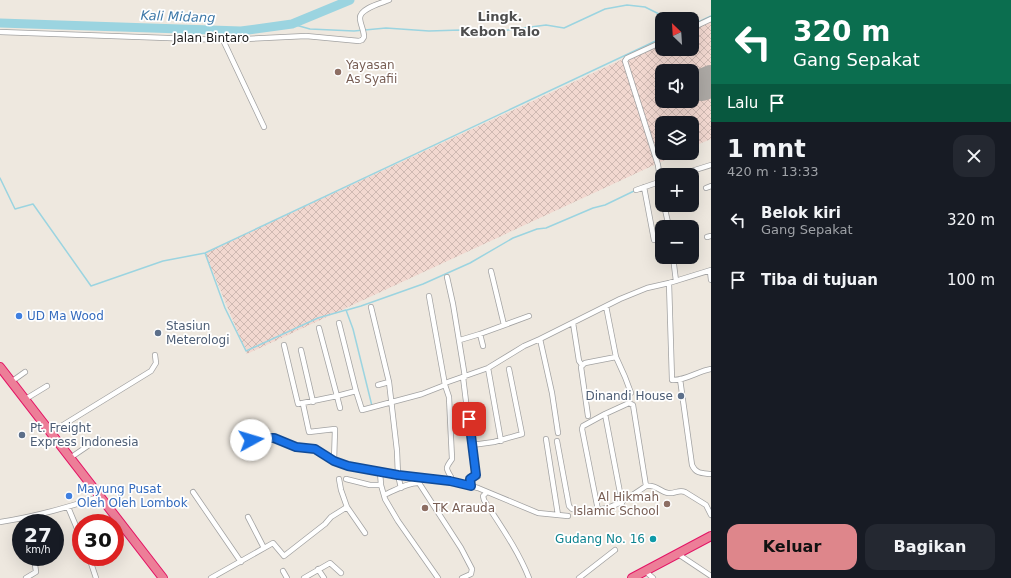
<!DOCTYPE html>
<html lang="id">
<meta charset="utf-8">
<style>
:root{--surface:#171b24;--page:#242831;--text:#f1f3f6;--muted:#9ea1a6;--accent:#de868b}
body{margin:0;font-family:"DejaVu Sans",sans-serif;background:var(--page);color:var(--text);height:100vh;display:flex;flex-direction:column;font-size:15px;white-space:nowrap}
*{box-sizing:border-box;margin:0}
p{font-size:13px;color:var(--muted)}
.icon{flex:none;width:22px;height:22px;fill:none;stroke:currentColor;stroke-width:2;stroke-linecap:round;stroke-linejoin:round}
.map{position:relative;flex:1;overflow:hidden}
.details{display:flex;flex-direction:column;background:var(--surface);width:300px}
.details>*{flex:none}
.guide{background:#0b6e4f;color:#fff;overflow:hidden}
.needle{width:26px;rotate:335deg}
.controls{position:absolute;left:655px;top:12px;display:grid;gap:8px}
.controls a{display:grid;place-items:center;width:44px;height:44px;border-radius:8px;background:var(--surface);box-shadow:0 4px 16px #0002;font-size:20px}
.speed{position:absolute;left:12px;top:514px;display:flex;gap:8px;font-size:20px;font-weight:700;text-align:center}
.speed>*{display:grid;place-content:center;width:52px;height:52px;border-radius:50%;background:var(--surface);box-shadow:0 4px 16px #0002;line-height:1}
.speed small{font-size:10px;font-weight:400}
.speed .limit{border:6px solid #d22;background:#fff;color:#111}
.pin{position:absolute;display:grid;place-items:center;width:34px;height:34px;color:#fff;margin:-17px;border-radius:8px;box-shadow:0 2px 6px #0006}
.me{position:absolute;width:44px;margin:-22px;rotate:84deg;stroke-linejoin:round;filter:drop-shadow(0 0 3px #0008)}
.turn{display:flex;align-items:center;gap:14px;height:84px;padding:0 16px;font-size:18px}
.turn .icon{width:52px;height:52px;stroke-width:2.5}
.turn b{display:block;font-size:28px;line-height:34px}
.then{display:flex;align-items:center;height:38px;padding:0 16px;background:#0003;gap:8px;font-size:15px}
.round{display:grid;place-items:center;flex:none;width:42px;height:42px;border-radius:12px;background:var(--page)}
.summary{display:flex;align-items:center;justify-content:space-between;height:68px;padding:0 16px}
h1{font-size:24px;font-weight:700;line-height:30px}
.action{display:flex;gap:8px;margin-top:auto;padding:8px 16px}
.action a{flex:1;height:46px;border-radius:12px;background:var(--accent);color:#111;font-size:16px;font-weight:700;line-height:46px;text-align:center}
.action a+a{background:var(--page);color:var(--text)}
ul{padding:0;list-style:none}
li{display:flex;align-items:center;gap:12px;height:60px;padding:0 16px}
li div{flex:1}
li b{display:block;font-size:15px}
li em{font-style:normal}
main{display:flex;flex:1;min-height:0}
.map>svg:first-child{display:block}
.military{fill:url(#military-cross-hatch);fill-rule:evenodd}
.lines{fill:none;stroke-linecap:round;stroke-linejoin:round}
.stream{stroke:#9bd4e0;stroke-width:1.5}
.river{stroke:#9bd4e0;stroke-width:9}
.runway{stroke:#aca8a4;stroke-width:32}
.street-casing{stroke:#a2a2a2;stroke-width:6}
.highway-casing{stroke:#e31465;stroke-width:10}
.street{stroke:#fff;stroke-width:4.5}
.highway{stroke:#ed7e98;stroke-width:8}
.route-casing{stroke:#114b97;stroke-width:10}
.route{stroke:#1a73e8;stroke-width:7}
.education-dot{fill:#8d6e63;stroke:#fff;stroke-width:1.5}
.shop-dot{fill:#3f7fe0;stroke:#fff;stroke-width:1.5}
.service-dot{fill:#5c6f8a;stroke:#fff;stroke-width:1.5}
.culture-dot{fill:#0f9aa8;stroke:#fff;stroke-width:1.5}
.labels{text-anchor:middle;stroke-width:3.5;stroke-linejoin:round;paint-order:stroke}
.street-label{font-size:12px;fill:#1b1b1b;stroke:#fff}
.education-label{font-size:12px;fill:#785e54;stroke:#fff;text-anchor:start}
.shop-label{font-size:12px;fill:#366cbe;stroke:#fff;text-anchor:start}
.service-label{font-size:12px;fill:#4e5e75;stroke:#fff;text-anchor:start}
.culture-label{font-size:12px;fill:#0d838f;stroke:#fff;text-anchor:end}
.water-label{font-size:13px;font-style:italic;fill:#3e79a9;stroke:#fff}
.neighbourhood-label{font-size:13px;font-weight:bold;fill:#4e4e4e;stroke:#fff}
</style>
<main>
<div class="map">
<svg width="711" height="578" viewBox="0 0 711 578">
<defs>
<pattern id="military-cross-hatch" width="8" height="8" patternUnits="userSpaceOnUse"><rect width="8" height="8" fill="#f2d8d0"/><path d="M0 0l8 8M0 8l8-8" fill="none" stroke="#cfb9b2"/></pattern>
</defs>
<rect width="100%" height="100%" fill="#eee8df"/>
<path class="military" d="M711,18V139L692,147V123H662V153H680L247,354L205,253L662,41V49H692V27ZM662,71H692V101H662Z"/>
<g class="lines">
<path class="stream" d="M292,24L310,29L354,31L386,28L429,31L461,30L486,33L546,25L564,28L605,9L627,5L645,7L661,15L664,19
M692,25L711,16
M0,178L15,209L33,204L91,286L163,261L205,253L662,38
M205,253L225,308L246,351L318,318L346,310L353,329L372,406
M347,310L361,306L423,284L470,263L513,238L537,229L546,228L593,208L605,205L634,191"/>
<path class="river" d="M0,23L241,31L292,24L350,0"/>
<path class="runway" d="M702,85L711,81"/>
<defs>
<path id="street" d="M692,28L711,19
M0,32L223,40L306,36L359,41L362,40L364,37C364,30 360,24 360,18C360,8 382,3 389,0
M223,40L264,127
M662,42L627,58L625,61L658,165L662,194
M679,175L711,165
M644,187L654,240
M706,188L711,186
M636,190L662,181
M664,205L669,227
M707,237L711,236
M673,257L676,281
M491,271L504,325
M710,271L711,280
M447,277L453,304L465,377
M669,283L672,380C685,381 698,371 711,369
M429,296L445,385L449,397L452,459C446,468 445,467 451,477L450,481
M371,307L389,382L397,451L398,475L401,488
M339,323L356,391
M573,323L579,361L582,365
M319,328L337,396L356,391L362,410L422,394L445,385
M480,334L483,346
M460,340L480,334L529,316
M284,345L298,404L337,396L340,408
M301,350L313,402
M616,357L625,377L631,393
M488,368L501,441
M463,377L475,475L470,479L471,486
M680,379L692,465C696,474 702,473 711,474
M11,382L25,372
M445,383L488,368L524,346L540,339
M378,385L389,382
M24,400L47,386
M303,404L309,432L335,429L334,461
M605,414L622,503
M588,416L581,367L585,363L616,357L606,306
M50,433L151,371L156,363L155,355
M558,433L552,393L540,339L620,299L647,288L669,283L711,270
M546,439L558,515
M557,441L569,506L572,509C606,514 620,504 646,486C656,484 660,492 668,493C675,494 679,489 685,492L706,505L711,515
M239,443L262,438H274L296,447L315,449L334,461L348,466L467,485L478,488L538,513L568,516
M472,445L494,442L522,434L509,369
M70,458L98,439
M380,472L381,485
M339,479L341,490L347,507
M346,479L370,485H381L385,499L398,521L438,578
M193,492L241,562
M487,492L483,496L484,500C500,525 518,550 529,578
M384,495C394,491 408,482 419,483L461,548L472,569L471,574L462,578
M68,507L81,538
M598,510L582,429L583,426L605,414L629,403L633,405L646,486
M248,517L264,548
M0,522C34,517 66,508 99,497
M678,554L711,576
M89,557L96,578
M318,569L324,578
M283,571L287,578
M645,571L653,578
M26,578L36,572L34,557
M211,578L273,543L284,556L325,524L331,517L347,507L365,533
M304,578L330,563L341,573
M579,578L615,550"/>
<path id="highway" d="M0,367L163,578
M632,578L711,536"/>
</defs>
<use href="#street" class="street-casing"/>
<use href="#highway" class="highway-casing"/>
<use href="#street" class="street"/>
<use href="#highway" class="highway"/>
</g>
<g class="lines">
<defs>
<path id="route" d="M251,440L262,438H274L296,447L315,449L334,461L348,466L398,475L450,481L471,486L470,479L476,475L469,419"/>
</defs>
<use href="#route" class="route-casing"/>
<use href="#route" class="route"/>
</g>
<g class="education-dot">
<circle cx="338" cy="72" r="4"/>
<circle cx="667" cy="504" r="4"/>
<circle cx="425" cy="508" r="4"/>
</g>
<g class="shop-dot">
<circle cx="19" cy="316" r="4"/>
<circle cx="69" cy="496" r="4"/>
</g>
<g class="service-dot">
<circle cx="158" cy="333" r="4"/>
<circle cx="681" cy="396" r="4"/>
<circle cx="22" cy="435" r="4"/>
</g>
<circle class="culture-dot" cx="653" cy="539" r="4"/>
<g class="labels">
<g class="street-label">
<text x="211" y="42">Jalan Bintaro</text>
</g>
<g class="education-label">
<text x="346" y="69">Yayasan<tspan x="346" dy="14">As Syafii</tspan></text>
<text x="659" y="501" text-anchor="end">Al Hikmah<tspan x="659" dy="14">Islamic School</tspan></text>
<text x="433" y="512">TK Arauda</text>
</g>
<g class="shop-label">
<text x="27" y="320">UD Ma Wood</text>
<text x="77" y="493">Mayung Pusat<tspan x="77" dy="14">Oleh Oleh Lombok</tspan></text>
</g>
<g class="service-label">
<text x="166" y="330">Stasiun<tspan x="166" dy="14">Meterologi</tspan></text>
<text x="673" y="400" text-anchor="end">Dinandi House</text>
<text x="30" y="432">Pt. Freight<tspan x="30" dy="14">Express Indonesia</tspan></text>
</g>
<g class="culture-label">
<text x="645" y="543">Gudang No. 16</text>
</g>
<g class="water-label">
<text transform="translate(178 16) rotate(2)" y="5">Kali Midang</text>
</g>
<g class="neighbourhood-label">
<text x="500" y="21">Lingk.<tspan x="500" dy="15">Kebon Talo</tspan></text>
</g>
</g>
</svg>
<div class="controls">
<a><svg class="needle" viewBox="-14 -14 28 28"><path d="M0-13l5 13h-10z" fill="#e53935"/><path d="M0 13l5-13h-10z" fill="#9ea1a6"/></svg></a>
<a><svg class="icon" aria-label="sound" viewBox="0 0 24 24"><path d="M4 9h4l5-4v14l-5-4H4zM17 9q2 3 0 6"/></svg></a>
<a><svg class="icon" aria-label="layers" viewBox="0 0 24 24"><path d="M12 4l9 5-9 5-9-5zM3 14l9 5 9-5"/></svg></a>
<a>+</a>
<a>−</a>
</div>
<div class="speed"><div>27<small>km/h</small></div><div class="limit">30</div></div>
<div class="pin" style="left:469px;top:419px;background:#d93025"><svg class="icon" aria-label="arrive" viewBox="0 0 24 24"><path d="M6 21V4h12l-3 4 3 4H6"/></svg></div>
<svg class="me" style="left:251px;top:440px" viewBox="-20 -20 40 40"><circle r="19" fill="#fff"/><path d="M0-13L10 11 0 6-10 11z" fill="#1a73e8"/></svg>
</div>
<section class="details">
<div class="guide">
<div class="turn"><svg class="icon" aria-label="left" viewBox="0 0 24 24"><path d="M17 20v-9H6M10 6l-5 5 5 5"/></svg><div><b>320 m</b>Gang Sepakat</div></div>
<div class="then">Lalu<svg class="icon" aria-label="arrive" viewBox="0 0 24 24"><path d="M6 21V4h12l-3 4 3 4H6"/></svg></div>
</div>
<div class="summary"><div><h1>1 mnt</h1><p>420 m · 13:33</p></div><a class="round"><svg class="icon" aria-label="close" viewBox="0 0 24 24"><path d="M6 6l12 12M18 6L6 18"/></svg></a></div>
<ul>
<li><svg class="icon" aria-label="left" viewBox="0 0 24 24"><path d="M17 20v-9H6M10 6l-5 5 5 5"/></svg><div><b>Belok kiri</b><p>Gang Sepakat</p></div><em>320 m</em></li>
<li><svg class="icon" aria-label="arrive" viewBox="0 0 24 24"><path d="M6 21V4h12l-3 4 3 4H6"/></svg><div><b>Tiba di tujuan</b></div><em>100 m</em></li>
</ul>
<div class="action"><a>Keluar</a><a>Bagikan</a></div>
</section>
</main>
